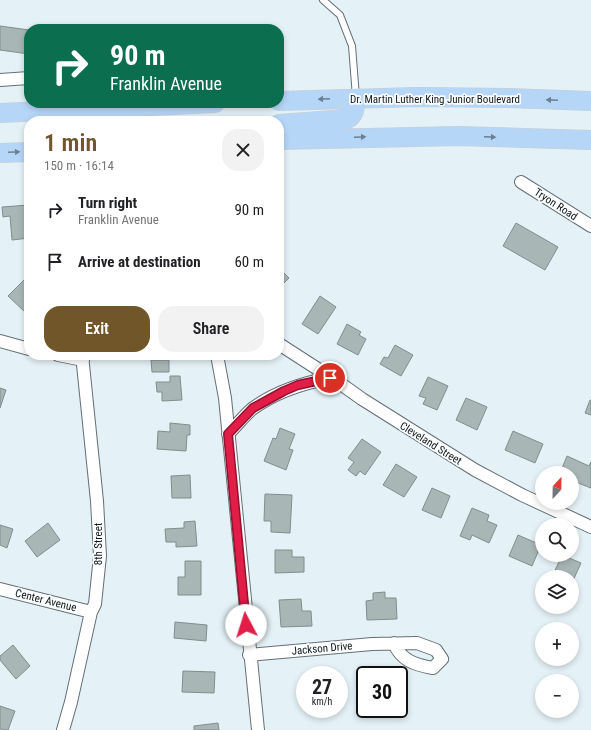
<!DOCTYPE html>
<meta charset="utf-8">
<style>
:root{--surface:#fff;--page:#f2f2f2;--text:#202124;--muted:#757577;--accent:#705628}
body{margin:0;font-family:"Roboto Condensed",sans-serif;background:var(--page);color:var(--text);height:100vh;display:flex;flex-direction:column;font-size:15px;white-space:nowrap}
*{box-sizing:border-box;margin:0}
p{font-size:13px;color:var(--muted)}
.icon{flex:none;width:22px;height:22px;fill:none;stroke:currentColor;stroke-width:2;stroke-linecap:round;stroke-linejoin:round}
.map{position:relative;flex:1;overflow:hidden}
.side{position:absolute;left:24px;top:116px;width:260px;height:244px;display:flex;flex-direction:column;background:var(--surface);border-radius:16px;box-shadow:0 2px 6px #0003}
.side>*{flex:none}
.hud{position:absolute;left:24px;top:24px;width:260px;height:84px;border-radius:16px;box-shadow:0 2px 6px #0003;background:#0b6e4f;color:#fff;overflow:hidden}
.needle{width:26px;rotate:22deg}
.fabs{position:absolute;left:535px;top:466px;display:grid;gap:8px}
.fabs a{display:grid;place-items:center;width:44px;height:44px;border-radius:50%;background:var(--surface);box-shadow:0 2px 6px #0003;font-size:20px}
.speed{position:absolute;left:296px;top:666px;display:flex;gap:8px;font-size:20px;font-weight:700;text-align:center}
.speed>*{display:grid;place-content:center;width:52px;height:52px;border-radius:50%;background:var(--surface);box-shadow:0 2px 6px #0003;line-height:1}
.speed small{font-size:10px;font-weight:400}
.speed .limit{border:2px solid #111;border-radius:6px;background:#fff;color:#111}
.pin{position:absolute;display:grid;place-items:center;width:34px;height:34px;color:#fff;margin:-17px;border:2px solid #fff;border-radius:50%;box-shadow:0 1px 4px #0007}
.me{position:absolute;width:44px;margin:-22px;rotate:355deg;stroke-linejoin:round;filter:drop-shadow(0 0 3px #0008)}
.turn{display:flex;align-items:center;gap:14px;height:84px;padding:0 20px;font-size:18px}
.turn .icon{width:52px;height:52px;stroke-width:2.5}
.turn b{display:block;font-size:28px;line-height:34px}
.round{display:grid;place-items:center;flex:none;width:42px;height:42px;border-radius:16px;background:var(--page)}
.headline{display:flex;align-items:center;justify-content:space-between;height:68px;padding:0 20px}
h1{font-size:24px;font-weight:600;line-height:30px;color:var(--accent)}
.cta{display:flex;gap:8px;margin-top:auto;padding:8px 20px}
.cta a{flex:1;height:46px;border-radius:16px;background:var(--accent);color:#fff;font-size:16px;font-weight:600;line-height:46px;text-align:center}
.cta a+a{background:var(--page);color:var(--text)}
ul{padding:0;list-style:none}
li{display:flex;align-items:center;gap:12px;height:52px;padding:0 20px}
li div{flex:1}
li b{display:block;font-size:15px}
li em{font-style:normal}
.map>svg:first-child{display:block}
.building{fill:#a8b6b5;stroke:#808e8d}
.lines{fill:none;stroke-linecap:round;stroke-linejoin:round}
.service-casing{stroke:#657075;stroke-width:8}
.minor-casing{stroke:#657075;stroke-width:14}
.primary-casing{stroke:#cbcccc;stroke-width:20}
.service{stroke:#fff;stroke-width:6}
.minor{stroke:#fff;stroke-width:12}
.primary{stroke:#b6d6f8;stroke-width:19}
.oneway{fill:#6c8094}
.route-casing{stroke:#92132f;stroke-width:10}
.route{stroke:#e11d48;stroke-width:7}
.labels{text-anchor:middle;stroke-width:3.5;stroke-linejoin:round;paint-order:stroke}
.street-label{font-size:11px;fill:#121719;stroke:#fafdfe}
</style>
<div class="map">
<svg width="591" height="730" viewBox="0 0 591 730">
<rect width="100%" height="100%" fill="#e4f1f6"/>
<path class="building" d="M0,26L29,30V54L0,50Z
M29,205V238L12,240L10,216L3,217L2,207Z
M516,223L558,247L545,270L503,246Z
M279,268L289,278L279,288Z
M27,277L29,278V308L25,312L8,296Z
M320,296L336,307L318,334L302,324Z
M347,324L361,332L359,335L366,339L358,355L337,344Z
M395,345L413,355L401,376L380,364L384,357L388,358Z
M151,360H169V372H152Z
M170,376H180L182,400L162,401V392H157L156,382H170Z
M428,377L448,386L437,410L423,404L426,398L419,396Z
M0,388L6,390L0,408Z
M466,398L487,407L477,430L456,420Z
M590,400H591V415L585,413Z
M170,423L190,425V435H187L186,451L157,449L158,431L170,432Z
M280,428L295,434L289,449L293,450L286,470L264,461L273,438L276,439Z
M513,431L543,444L535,463L505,450Z
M362,439L381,452L365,475L360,471L356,476L348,470L354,462L348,458Z
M567,456L589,466L591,462V488L578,483L577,486L572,483V473H560Z
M396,464L417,477L404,497L383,485Z
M190,475L191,498H172L171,476Z
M432,488L450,496L441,518L422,510Z
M265,494L292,495L290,533L271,532V521H264Z
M472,508L489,515L487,521L497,525L489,543L472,535L470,540L460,536Z
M195,521L197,546L176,547V542H166L165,529L184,528V522Z
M48,523L60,540L37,557L25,541Z
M0,525L13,529L7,548L0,545Z
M518,535L541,545L532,566L509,556Z
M275,550H292V557H304V572L275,573Z
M562,555L581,563L572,583V577H552Z
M185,561H201V595H178V577H185Z
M385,592V598H396L397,619L367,620L366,601L373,600V593Z
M301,599L302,611H311L312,626L281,627L279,600Z
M175,622L207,625L206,641L174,638Z
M13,645L30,666L16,679L0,660V656Z
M183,671L215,672L214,693L182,692Z
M0,706L15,711L8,730L0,729Z
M218,723L219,730H194V726Z"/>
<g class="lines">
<defs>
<path id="service" d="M323,0L340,15L352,46L356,97"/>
<path id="minor" d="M0,80L29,78
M521,182L591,226
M0,341L29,349
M279,344L341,384L362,399L475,470L522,495L591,527
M58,355L83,360
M217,355L225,398L258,730
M228,434C236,426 244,416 252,409C275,392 303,383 330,378
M0,589L91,612
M249,655L372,644L417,643L436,650L442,659L433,668C416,665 401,661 394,643
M63,730L71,702L91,612L95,604L100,556L97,501L82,355"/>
<path id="primary" d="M279,101L417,97L508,98L591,101
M0,113L215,103
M279,124L347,119C355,115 355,107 356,98
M279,140L458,136L591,140
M0,153L29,152"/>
</defs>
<use href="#service" class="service-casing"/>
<use href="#minor" class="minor-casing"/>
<use href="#primary" class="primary-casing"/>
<use href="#service" class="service"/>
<use href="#minor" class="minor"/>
<use href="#primary" class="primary"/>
</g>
<defs><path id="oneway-solid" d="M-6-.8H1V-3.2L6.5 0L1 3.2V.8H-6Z"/></defs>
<g class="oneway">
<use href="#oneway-solid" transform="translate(324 99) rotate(178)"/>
<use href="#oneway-solid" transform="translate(552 100) rotate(-178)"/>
<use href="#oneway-solid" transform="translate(360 137) rotate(-2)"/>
<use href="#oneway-solid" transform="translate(490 137) rotate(2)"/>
<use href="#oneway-solid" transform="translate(14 152) rotate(-3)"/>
</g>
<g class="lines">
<defs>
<path id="route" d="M246,625L228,434L253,408L284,391L298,385L330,378"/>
</defs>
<use href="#route" class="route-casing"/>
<use href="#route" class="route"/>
</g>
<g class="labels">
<g class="street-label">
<text x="435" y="103">Dr. Martin Luther King Junior Boulevard</text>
<text transform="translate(556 204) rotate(33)" y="4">Tryon Road</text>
<text transform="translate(431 443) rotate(32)" y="4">Cleveland Street</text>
<text transform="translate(98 544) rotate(-90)" y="4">8th Street</text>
<text transform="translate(46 600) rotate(14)" y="4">Center Avenue</text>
<text transform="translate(322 648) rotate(-5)" y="4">Jackson Drive</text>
</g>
</g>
</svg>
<div class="fabs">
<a><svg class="needle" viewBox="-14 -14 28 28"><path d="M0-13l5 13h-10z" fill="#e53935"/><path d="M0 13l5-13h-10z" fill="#757577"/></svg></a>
<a><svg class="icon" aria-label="search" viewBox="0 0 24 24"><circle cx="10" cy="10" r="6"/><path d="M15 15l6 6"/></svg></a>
<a><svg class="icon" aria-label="layers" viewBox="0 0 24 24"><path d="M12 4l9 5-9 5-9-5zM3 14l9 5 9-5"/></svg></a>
<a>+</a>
<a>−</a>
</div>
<div class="speed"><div>27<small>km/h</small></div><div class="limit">30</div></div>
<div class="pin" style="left:330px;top:378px;background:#d93025"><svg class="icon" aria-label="arrive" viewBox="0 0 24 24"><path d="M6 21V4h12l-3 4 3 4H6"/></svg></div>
<svg class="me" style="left:246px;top:625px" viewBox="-20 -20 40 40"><circle r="19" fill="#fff"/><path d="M0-13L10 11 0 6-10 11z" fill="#e11d48"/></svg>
<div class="hud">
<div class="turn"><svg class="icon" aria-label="right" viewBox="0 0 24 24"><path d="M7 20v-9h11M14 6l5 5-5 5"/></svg><div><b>90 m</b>Franklin Avenue</div></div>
</div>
<section class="side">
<div class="headline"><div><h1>1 min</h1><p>150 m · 16:14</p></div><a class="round"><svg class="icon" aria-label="close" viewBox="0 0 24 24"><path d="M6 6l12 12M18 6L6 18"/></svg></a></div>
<ul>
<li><svg class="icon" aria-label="right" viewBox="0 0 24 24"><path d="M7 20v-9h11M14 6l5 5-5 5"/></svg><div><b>Turn right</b><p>Franklin Avenue</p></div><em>90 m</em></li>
<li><svg class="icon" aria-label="arrive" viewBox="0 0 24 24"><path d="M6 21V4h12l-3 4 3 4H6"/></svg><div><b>Arrive at destination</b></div><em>60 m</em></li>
</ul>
<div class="cta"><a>Exit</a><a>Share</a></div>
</section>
</div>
